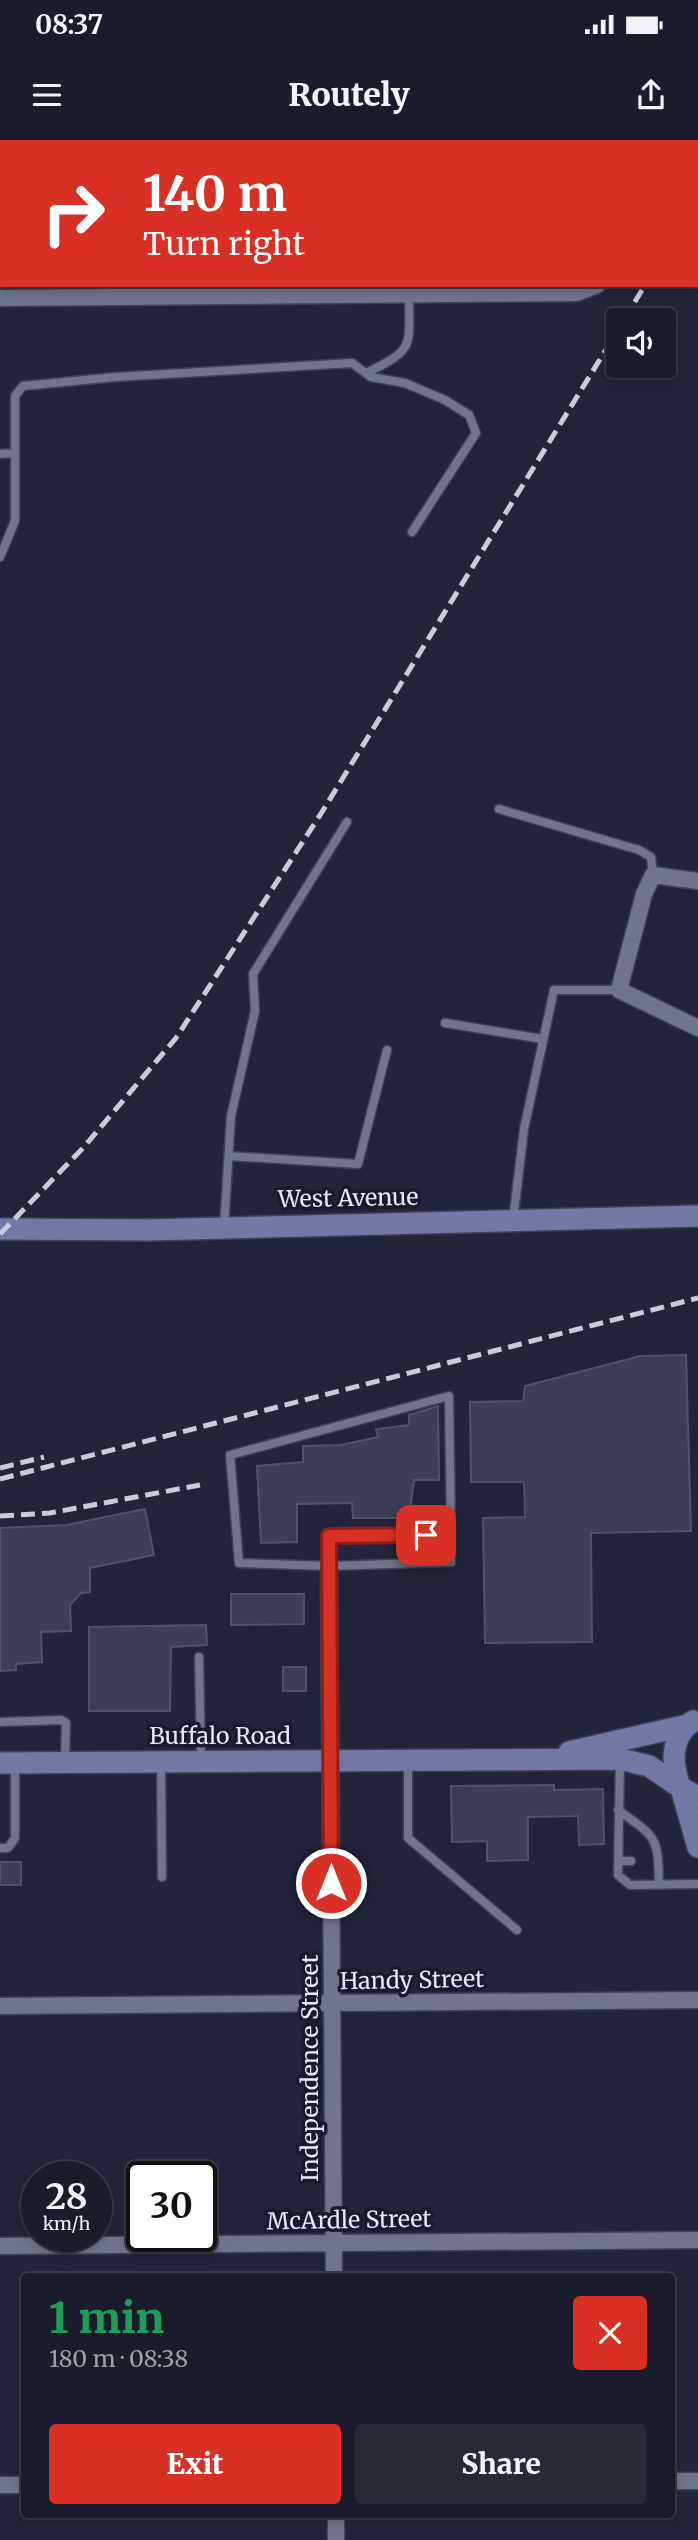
<!DOCTYPE html>
<meta charset="utf-8">
<style>
:root{--surface:#1a1b2c;--page:#272838;--text:#f1f3f6;--muted:#9fa1a9;--line:#383948;--accent:#d93025}
body{margin:0;font-family:Merriweather,serif;background:var(--page);color:var(--text);height:100vh;display:flex;flex-direction:column;font-size:26px;white-space:nowrap}
*{box-sizing:border-box;margin:0}
p{font-size:23px;color:var(--muted)}
.icon{flex:none;width:38px;height:38px;fill:none;stroke:currentColor;stroke-width:2;stroke-linecap:round;stroke-linejoin:round}
.map{position:relative;flex:1;overflow:hidden}
.panel{position:absolute;left:21px;top:2133px;width:654px;height:245px;display:flex;flex-direction:column;background:var(--surface);border-radius:7px;box-shadow:0 4px 10px #0003,0 0 0 2px var(--line)}
.panel>*{flex:none}
.hud{position:absolute;left:0px;top:0px;width:698px;height:147px;box-shadow:0 4px 10px #0003,0 0 0 2px var(--line);background:#d93025;color:#fff;overflow:hidden}
.fabs{position:absolute;left:606px;top:168px;display:grid;gap:14px}
.fabs a{display:grid;place-items:center;width:70px;height:70px;border-radius:7px;background:var(--surface);box-shadow:0 4px 10px #0003,0 0 0 2px var(--line);font-size:35px}
.speed{position:absolute;left:21px;top:2021px;display:flex;gap:14px;font-size:35px;font-weight:700;text-align:center}
.speed>*{display:grid;place-content:center;width:91px;height:91px;border-radius:50%;background:var(--surface);box-shadow:0 4px 10px #0003,0 0 0 2px var(--line);line-height:1}
.speed small{font-size:18px;font-weight:400}
.speed .limit{border:4px solid #111;border-radius:10px;background:#fff;color:#111}
.pin{position:absolute;display:grid;place-items:center;width:60px;height:60px;color:#fff;margin:-30px;border-radius:14px;box-shadow:0 4px 10px #0006}
.me{position:absolute;width:77px;margin:-38px;rotate:0deg;stroke-linejoin:round;filter:drop-shadow(0 0 5px #0008)}
.turn{display:flex;align-items:center;gap:24px;height:147px;padding:0 28px;font-size:32px}
.turn .icon{width:91px;height:91px;stroke-width:2.5}
.turn b{display:block;font-size:49px;line-height:60px}
.round{display:grid;place-items:center;flex:none;width:74px;height:74px;border-radius:7px;background:var(--page)}
.summary{display:flex;align-items:center;justify-content:space-between;height:119px;padding:0 28px}
h1{font-size:42px;font-weight:800;line-height:52px;color:#1e9e55}
.action{display:flex;gap:14px;margin-top:auto;padding:14px 28px}
.action a{flex:1;height:80px;border-radius:7px;background:var(--accent);color:#fff;font-size:28px;font-weight:800;line-height:80px;text-align:center}
.action a+a{background:var(--page);color:var(--text)}
.status{display:flex;justify-content:space-between;align-items:center;height:49px;padding:0 35px;background:var(--surface);direction:ltr}
.status svg{height:19px;fill:currentColor}
header{display:flex;justify-content:space-between;align-items:center;height:91px;padding:0 28px;background:var(--surface);font-size:32px;font-weight:800}
.map>svg:first-child{display:block}
.building{fill:#3b3e55;stroke:#4e526a;stroke-width:2}
.lines{fill:none;stroke-linecap:round;stroke-linejoin:round}
.lane-casing{stroke:#404253;stroke-width:11}
.street-casing{stroke:#404253;stroke-width:19}
.secondary-casing{stroke:#404253;stroke-width:24}
.lane{stroke:#70748d;stroke-width:8}
.street{stroke:#70748d;stroke-width:16}
.secondary{stroke:#7378a6;stroke-width:21}
.rail{stroke:#c8cbda;stroke-width:5;stroke-dasharray:14 7;stroke-linecap:butt}
.route-casing{stroke:#8d1f18;stroke-width:18}
.route{stroke:#d93025;stroke-width:12}
.labels{text-anchor:middle;stroke-width:7;stroke-linejoin:round;paint-order:stroke}
.street-label{font-size:23px;fill:#e5e8f6;stroke:#181a2f}
</style>
<div class="status"><b>08:37</b><svg viewBox="0 0 49 12"><path d="M0 12V9h3v3zM5 12V6h3v6zM10 12V3h3v9zM15 12V0h3v12zM26 1h20v11H26zM47 4h2v5h-2z"/></svg></div>
<header><svg class="icon" aria-label="menu" viewBox="0 0 24 24"><path d="M4 6h16M4 12h16M4 18h16"/></svg>Routely<svg class="icon" aria-label="share" viewBox="0 0 24 24"><path d="M12 15V3M7 8l5-5 5 5M5 13v7h14v-7"/></svg></header>
<div class="map">
<svg width="698" height="2400" viewBox="0 0 698 2400">
<rect width="100%" height="100%" fill="#22243a"/>
<path class="building" d="M686,1215L691,1391L591,1393L592,1502L485,1503L483,1378L525,1377L524,1342H471L470,1262L523,1261L525,1246L640,1216Z
M438,1266L439,1340H414L409,1378H353L352,1363L297,1364V1402L261,1403L257,1326L303,1322V1306L341,1305L378,1297L376,1289L409,1285V1275Z
M145,1369L154,1415L90,1428V1452L81,1453L70,1465L71,1491L41,1492L42,1522L16,1524V1530L0,1531V1388L66,1385Z
M231,1454H304V1484L231,1485Z
M206,1485L207,1505L171,1507L170,1571H89V1487Z
M283,1527H306V1551H283Z
M554,1645V1650L603,1649L604,1704L579,1705L578,1676L528,1677V1720L487,1721V1701L452,1702L451,1646Z
M0,1722H21V1745H0Z"/>
<g class="lines">
<defs>
<path id="lane" d="M366,233C416,209 409,207 409,154
M0,314L15,313V256L23,246L115,237L352,223L371,237L405,243L445,260L469,275L476,293L412,392
M0,417L15,381V313
M499,669L639,710L651,717L653,735
M445,883L543,899
M229,1016L358,1024L387,910
M513,1081L524,989L554,850H619
M224,1088L231,976L255,871L253,834L347,682
M329,1426V1396L451,1394L449,1256L230,1315L239,1423L329,1426L451,1422V1394
M199,1517L201,1619
M0,1582L61,1580L66,1583L65,1620
M620,1620L618,1735L630,1745L698,1744
M161,1623L162,1737
M408,1623V1698L517,1790
M618,1670C657,1698 658,1696 659,1745
M0,1708H8L15,1698V1626
M618,1721H631"/>
<path id="street" d="M605,0V2
M0,158L576,153L597,145
M698,741L653,735L644,754L619,850L698,888
M329,1426L334,2137
M0,1866L698,1860
M0,2106L698,2100
M672,2341H698
M0,2345H24
M336,2375V2400"/>
<path id="secondary" d="M0,1089L148,1090L698,1076
M693,1581C669,1598 672,1623 680,1647L698,1657
M569,1612L688,1585
M0,1623L620,1619L649,1626L680,1647
M681,1648L698,1707"/>
</defs>
<use href="#lane" class="lane-casing"/>
<use href="#street" class="street-casing"/>
<use href="#secondary" class="secondary-casing"/>
<use href="#lane" class="lane"/>
<use href="#street" class="street"/>
<use href="#secondary" class="secondary"/>
<path class="rail" d="M696,61L698,59
M624,180L645,145
M0,1094L83,1008L176,898L322,672L618,190
M0,1328L44,1317
M0,1339L698,1158
M0,1376L50,1373L200,1345"/>
</g>
<g class="lines">
<defs>
<path id="route" d="M331,1743L329,1396L426,1395"/>
</defs>
<use href="#route" class="route-casing"/>
<use href="#route" class="route"/>
</g>
<g class="labels">
<g class="street-label">
<text transform="translate(348 1058) rotate(-1)" y="8">West Avenue</text>
<text x="220" y="1604">Buffalo Road</text>
<text transform="translate(412 1840) rotate(-1)" y="8">Handy Street</text>
<text transform="translate(310 1928) rotate(-90)" y="8">Independence Street</text>
<text transform="translate(349 2080) rotate(-1)" y="8">McArdle Street</text>
</g>
</g>
</svg>
<div class="fabs">
<a><svg class="icon" aria-label="sound" viewBox="0 0 24 24"><path d="M4 9h4l5-4v14l-5-4H4zM17 9q2 3 0 6"/></svg></a>
</div>
<div class="speed"><div>28<small>km/h</small></div><div class="limit">30</div></div>
<div class="pin" style="left:426px;top:1395px;background:#d93025"><svg class="icon" aria-label="arrive" viewBox="0 0 24 24"><path d="M6 21V4h12l-3 4 3 4H6"/></svg></div>
<svg class="me" style="left:331px;top:1743px" viewBox="-20 -20 40 40"><circle r="17" fill="#d93025" stroke="#fff" stroke-width="3"/><path d="M0-11L8 9 0 5-8 9z" fill="#fff"/></svg>
<div class="hud">
<div class="turn"><svg class="icon" aria-label="right" viewBox="0 0 24 24"><path d="M7 20v-9h11M14 6l5 5-5 5"/></svg><div><b>140 m</b>Turn right</div></div>
</div>
<section class="panel">
<div class="summary"><div><h1>1 min</h1><p>180 m · 08:38</p></div><a class="round" style="background:#d93025;color:#fff"><svg class="icon" aria-label="close" viewBox="0 0 24 24"><path d="M6 6l12 12M18 6L6 18"/></svg></a></div>
<div class="action"><a>Exit</a><a>Share</a></div>
</section>
</div>
